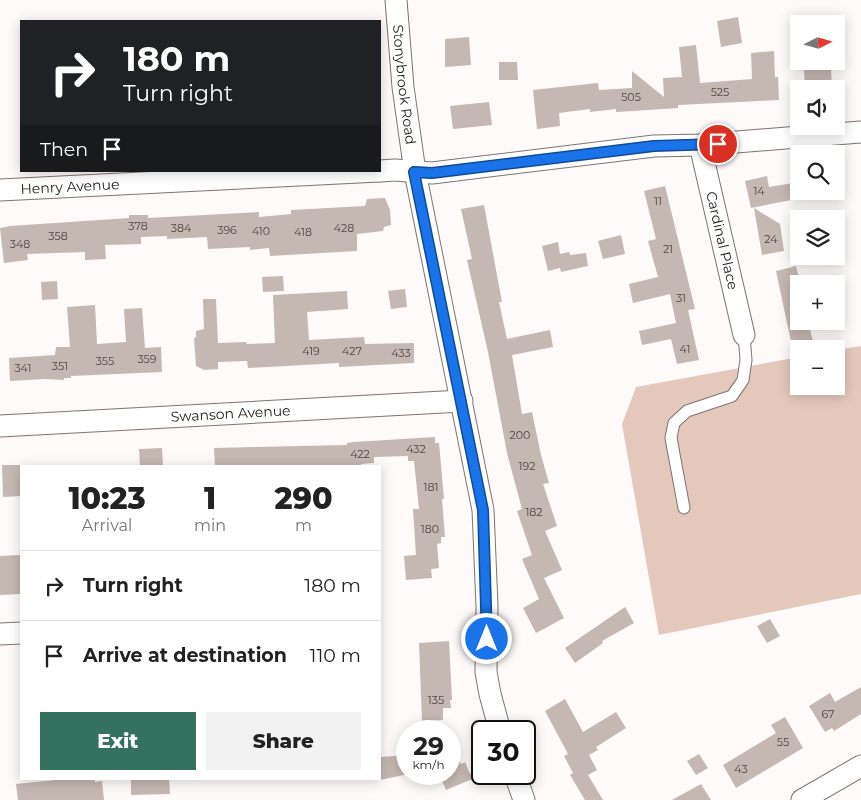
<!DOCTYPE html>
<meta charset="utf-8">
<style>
:root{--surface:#fff;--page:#f2f2f2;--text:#222;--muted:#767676;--line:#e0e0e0;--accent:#34725f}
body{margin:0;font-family:Montserrat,sans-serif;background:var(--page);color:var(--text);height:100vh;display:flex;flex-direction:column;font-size:19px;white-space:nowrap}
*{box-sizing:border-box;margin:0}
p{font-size:16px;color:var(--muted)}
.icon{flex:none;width:28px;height:28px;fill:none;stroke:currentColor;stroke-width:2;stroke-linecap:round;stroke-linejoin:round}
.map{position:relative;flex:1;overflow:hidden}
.sheet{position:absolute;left:20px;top:465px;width:361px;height:315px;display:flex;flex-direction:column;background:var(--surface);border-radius:0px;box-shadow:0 2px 12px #0003}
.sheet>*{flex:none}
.top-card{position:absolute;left:20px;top:20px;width:361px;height:152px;border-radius:0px;box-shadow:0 2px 12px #0003;background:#202124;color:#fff;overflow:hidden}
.needle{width:32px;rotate:84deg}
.buttons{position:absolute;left:790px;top:15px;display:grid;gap:10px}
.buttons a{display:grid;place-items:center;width:55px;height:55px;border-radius:0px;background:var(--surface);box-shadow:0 2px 12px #0003;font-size:25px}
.speed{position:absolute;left:396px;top:720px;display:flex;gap:10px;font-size:25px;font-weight:700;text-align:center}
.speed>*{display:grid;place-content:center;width:65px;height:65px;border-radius:50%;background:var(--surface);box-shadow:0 2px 12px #0003;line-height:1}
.speed small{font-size:12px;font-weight:400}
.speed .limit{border:2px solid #111;border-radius:8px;background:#fff;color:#111}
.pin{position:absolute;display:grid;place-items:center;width:42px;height:42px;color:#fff;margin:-21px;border:2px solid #fff;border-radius:50%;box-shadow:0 1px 5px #0007}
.me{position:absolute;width:55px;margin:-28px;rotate:0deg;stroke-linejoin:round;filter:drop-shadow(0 0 4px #0008)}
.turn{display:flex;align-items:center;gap:18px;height:105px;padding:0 20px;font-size:22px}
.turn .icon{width:65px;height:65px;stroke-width:2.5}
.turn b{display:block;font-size:35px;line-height:42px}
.then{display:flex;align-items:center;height:48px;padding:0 20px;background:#0003;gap:10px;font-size:19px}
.eta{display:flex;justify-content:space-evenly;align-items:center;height:85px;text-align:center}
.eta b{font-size:30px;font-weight:800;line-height:35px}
.button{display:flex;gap:10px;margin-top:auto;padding:10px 20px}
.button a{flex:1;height:58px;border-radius:0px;background:var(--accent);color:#fff;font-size:20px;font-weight:800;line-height:58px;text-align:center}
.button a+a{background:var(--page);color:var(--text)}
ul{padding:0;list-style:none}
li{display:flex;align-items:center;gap:15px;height:70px;padding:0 20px;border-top:1px solid var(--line)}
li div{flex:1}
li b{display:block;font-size:19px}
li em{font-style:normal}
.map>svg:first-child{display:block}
.green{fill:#e4c8bc}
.building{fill:#c5b7b1}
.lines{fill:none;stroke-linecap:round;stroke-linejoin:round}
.service-casing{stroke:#7f736d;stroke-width:13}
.minor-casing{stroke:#7f736d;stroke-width:23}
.service{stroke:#fff;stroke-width:11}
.minor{stroke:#fff;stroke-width:21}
.route-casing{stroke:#114b97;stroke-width:12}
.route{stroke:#1a73e8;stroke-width:9}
.labels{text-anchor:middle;stroke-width:4;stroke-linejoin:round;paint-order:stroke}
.number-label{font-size:11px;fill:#4e4744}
.street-label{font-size:14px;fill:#272220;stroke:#fff}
</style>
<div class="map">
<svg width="861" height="800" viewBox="0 0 861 800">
<rect width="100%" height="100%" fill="#fdfaf9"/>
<path class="green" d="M861,346V594L659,635L622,424L636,387L799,357V386H836V350Z"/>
<path class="building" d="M738,17L742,43L721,47L717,21Z
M469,37L471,65L445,67V39Z
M696,45L700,83L752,79L751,53L774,51L775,77H778L779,100L678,105V108L633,111L616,112V109L590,112V109L559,113L560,126L537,129L533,90L598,83L599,90L632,88V71L664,97L663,78L682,77L679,47Z
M499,62H517L518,80H499Z
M831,68L832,89H805L804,69Z
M489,102L492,125L453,129L450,106Z
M767,176L769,187L793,183L796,199L751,208L745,181Z
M665,186L695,309L688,310L699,360L677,364L671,339L642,345L639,331L676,323L670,294L633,303L629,284L658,277L648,241L656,239L644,191Z
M385,198L390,210L391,225L384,227L383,231L357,234V251L270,256L269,248L250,250V247L208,249L207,237L167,239V236L141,237V244L105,245L106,259L85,260V252L27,254L28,260L4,263L0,228L10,226L129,218V215H148V218L259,212V217L291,214V210L365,206L367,199Z
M484,205L502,302H499L507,339L550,330L553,347L512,355L522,414L532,412L541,455L549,483L543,484L557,526L545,531L562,570L544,578L564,618L536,633L523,608L539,599L522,559L532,555L517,511L522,509L507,453L488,352L467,260L472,259L461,209Z
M754,208L780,224L784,251L762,255Z
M621,235L625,254L603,259L598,241Z
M558,242L560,254L569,252L570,255L586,253L588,266L561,272L560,268L548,271L542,246Z
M796,266L799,279V321H808L814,346L793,351L776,271Z
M283,276L284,291L263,292L262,277Z
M57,281L58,299L42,300L41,282Z
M405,289L407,307L391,309L388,291Z
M347,291L348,309L307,312L309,340L364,337L365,344L414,343V363L339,367V363L248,368L247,361L218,362V369L204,370L196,366L194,338L196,337V331L204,329L203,299H216L218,343L246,342L247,344L275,343L273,295Z
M95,305L97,344L126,342L124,309L142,308L145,348L161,347L162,372L71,376V378H64V380L45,379L10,381L9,358L55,355L56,347H70L67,307Z
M435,437V443H439L444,499H442L445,537H441V543L437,544L439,568L431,569L432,578L406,580L404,556L416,555L413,509H419L414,461H408V456L374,457V463L361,464V466H215L214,448L347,445V443L354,442Z
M162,448L163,466H140L139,449Z
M2,465H21V496L3,497Z
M21,555V594L0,595V556Z
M625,607L634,623L602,641L603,643L575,663L565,648Z
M770,619L780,636L767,643L757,626Z
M449,641L452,700H450L451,708H443V720L422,721L419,643Z
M861,687V714L834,731L832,728L825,732L809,706L830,693L835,702Z
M565,699L583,732L616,712L626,728L596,747L598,750L589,755L597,770L588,775L603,800H585L570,775L573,773L564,756L568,754L545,711Z
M785,717L803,748L736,788L723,765L776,733L771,725Z
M450,740L461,764L465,762L470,774H484L446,790L439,774H450Z
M699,754L708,768L696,775L687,761Z
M408,755V774L380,780V757Z
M66,779H95V782L102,781L104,800H18L16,784Z
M131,779H169L170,794L131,795Z
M701,784L711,800H672Z"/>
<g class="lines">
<defs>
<path id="service" d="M684,508L671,438L674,423L687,411L732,396L743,380L746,360L744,335"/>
<g id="minor">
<path id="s1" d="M396,0L403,87L415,172L483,510L487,606L486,672L490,694L500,731"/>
<path id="s2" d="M700,145L744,335"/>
<path d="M380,171L395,170L432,173L654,146L700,145L861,132"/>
<path id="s3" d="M0,190L379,171"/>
<path id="s4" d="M0,426L462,401"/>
<path d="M0,634L21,633"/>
<path d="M515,774L524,800"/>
<path d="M802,800L861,766"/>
</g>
</defs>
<use href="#service" class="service-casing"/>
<use href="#minor" class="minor-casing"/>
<use href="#service" class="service"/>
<use href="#minor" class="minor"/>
</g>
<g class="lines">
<defs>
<path id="route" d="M487,639L483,510L414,172L432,173L654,146L718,144"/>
</defs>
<use href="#route" class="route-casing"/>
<use href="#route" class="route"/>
</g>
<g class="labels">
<g class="number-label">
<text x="720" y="96">525</text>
<text x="631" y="101">505</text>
<text x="759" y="195">14</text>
<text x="658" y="205">11</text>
<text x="138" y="230">378</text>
<text x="181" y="232">384</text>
<text x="344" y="232">428</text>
<text x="227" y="234">396</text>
<text x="261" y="235">410</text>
<text x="303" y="236">418</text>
<text x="58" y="240">358</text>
<text x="771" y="243">24</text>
<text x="20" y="248">348</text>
<text x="668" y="253">21</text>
<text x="681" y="302">31</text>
<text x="685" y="353">41</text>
<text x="311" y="355">419</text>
<text x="352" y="355">427</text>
<text x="401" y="357">433</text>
<text x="147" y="363">359</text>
<text x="105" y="365">355</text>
<text x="60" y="370">351</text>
<text x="23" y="372">341</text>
<text x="520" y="439">200</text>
<text x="416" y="453">432</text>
<text x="360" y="458">422</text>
<text x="527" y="470">192</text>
<text x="431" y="491">181</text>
<text x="534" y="516">182</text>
<text x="430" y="533">180</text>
<text x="436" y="704">135</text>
<text x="828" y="718">67</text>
<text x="783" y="746">55</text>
<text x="741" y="773">43</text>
</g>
<g class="street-label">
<text dy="5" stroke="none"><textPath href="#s1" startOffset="85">Stonybrook Road</textPath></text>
<text dy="5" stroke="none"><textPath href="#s3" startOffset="70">Henry Avenue</textPath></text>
<text dy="5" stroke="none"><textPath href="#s2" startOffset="98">Cardinal Place</textPath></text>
<text dy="5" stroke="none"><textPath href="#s4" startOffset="231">Swanson Avenue</textPath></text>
</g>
</g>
</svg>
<div class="buttons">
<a><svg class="needle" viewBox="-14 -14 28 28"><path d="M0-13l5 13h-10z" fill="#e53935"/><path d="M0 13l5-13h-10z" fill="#767676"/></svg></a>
<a><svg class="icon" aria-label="sound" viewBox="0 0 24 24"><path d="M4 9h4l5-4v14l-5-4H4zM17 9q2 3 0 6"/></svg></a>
<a><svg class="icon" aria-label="search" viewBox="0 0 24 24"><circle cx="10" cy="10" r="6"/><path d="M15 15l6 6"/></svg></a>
<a><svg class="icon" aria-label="layers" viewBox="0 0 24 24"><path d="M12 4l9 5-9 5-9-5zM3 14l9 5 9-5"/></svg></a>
<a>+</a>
<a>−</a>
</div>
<div class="speed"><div>29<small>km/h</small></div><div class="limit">30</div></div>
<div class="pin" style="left:718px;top:144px;background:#d93025"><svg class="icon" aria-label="arrive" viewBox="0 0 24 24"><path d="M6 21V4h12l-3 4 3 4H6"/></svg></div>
<svg class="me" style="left:487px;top:639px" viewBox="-20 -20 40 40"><circle r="17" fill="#1a73e8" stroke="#fff" stroke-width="3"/><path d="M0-11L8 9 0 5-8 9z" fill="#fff"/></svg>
<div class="top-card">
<div class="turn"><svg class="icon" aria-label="right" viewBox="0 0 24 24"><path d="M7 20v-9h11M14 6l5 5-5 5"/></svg><div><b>180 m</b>Turn right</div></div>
<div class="then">Then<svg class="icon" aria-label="arrive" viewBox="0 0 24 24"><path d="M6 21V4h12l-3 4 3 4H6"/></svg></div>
</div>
<section class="sheet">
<div class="eta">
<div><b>10:23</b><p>Arrival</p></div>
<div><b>1</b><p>min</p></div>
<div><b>290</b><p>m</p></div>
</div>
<ul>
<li><svg class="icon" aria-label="right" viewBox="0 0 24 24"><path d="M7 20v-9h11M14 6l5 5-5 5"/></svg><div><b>Turn right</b></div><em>180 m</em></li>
<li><svg class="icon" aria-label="arrive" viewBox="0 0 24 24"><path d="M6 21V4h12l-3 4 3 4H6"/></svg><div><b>Arrive at destination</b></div><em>110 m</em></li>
</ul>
<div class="button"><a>Exit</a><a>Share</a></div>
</section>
</div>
